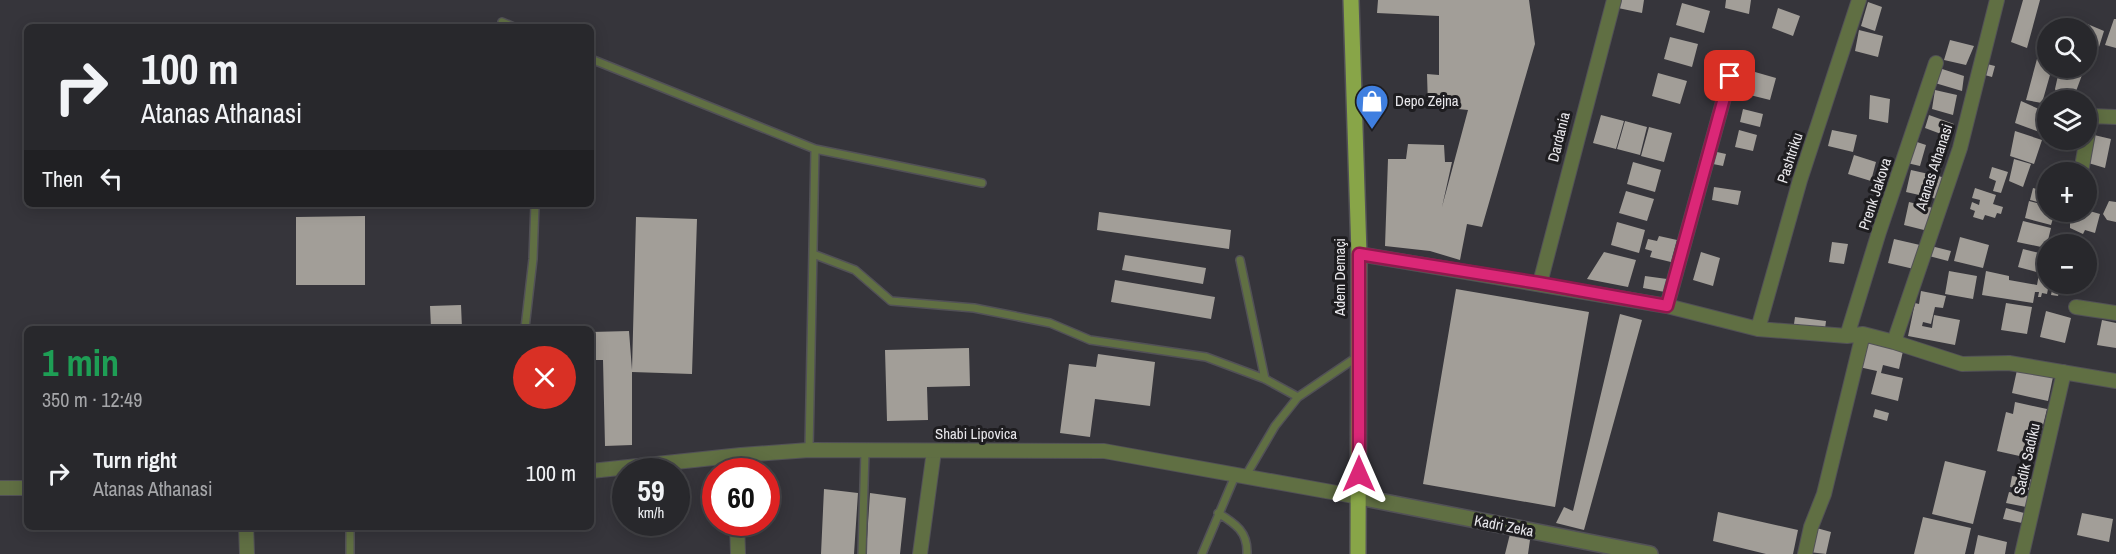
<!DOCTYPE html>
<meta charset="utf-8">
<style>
:root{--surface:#28282c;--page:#343438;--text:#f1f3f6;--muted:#a5a6a9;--line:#444448}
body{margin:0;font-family:"Archivo Narrow",sans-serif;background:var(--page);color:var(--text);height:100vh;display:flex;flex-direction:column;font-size:22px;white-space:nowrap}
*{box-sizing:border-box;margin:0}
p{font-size:20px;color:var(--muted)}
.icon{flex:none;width:33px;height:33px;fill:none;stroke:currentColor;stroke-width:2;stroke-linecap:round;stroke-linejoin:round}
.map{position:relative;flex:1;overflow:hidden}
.details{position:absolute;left:24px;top:326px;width:570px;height:204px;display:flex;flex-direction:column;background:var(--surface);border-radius:9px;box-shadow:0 3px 15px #0003,0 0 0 2px var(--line)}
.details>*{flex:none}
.top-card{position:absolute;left:24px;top:24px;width:570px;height:183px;border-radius:9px;box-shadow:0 3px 15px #0003,0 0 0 2px var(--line);background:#28282c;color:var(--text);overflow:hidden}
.controls{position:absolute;left:2037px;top:18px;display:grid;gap:12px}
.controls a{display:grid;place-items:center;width:60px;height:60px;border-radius:50%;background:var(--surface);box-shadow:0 3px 15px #0003,0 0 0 2px var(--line);font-size:30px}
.speed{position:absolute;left:612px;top:458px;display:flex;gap:12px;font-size:30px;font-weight:700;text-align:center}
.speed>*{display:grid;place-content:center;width:78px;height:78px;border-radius:50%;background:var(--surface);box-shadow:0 3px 15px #0003,0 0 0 2px var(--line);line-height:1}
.speed small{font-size:15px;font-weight:400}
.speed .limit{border:9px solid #d22;background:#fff;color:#111}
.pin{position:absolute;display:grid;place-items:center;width:51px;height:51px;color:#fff;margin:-26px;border-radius:12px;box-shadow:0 3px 9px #0006}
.me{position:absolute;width:66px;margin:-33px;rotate:0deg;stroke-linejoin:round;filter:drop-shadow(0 0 4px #0008)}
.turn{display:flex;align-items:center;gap:21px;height:126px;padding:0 18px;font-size:27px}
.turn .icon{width:78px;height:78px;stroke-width:2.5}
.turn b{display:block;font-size:42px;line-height:51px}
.then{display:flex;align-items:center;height:57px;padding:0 18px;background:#0003;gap:12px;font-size:22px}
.round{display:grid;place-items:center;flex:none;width:63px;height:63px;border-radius:32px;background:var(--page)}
.overview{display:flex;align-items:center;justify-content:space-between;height:102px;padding:0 18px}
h1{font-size:36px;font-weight:700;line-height:45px;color:#1e9e55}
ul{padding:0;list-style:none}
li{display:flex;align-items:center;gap:18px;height:90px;padding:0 18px}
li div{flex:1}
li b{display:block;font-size:22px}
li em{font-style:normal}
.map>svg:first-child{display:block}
.building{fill:#a29e98}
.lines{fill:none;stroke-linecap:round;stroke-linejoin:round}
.service-casing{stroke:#525157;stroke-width:10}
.minor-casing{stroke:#525157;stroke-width:16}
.tertiary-casing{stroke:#525157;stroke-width:18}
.primary-casing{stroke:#525157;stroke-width:18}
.service{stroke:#606f43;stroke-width:7}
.minor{stroke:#606f43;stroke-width:14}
.tertiary{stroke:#606f43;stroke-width:15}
.primary{stroke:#88a548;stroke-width:15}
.route-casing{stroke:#8e194d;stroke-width:15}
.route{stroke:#db2777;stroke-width:10}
.labels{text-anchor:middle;stroke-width:6;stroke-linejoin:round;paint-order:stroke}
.poi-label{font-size:15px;fill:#e8e7eb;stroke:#1e1d20;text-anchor:start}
.street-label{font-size:15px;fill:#e8e7eb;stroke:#1e1d20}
</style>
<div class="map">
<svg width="2116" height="554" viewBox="0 0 2116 554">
<rect width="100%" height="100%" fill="#36353b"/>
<path class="building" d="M1378,0H1529L1535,44L1482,227L1467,224L1460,260L1430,251L1385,246L1388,159H1406L1408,144L1444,145L1445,162H1452L1442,207L1468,110L1428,106L1427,74L1439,75V16L1377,13Z
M1620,0H1644L1642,13L1618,8Z
M1726,0H1751L1749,14L1725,8Z
M2023,0H2040L2027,48L2011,42Z
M1868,2L1882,7L1875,31L1861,26Z
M1682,3L1710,11L1704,33L1676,25Z
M1778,8L1800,16L1793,36L1772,28Z
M2114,19H2116V48L2105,45Z
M2085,23L2104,31L2098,50L2086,46V28H2083Z
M1859,30L1883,36L1878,57L1855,51Z
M1670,37L1698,44L1692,67L1664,59Z
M1950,40L1974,46L1966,65L1944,60Z
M2041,44L2048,45V68H2052L2042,103L2026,100Z
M1983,63L1995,66L1992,77L1981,74Z
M1939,68L1964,76L1962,91L1935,83Z
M1748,70L1776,78L1770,100L1742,93Z
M2059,71L2082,75L2075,94L2077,100H2059L2055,89Z
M1658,73L1687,81L1680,104L1652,96Z
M1935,90L1957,95L1953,115L1932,109Z
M1870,95L1890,99L1888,123L1869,119Z
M2021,101L2048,113L2042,133L2015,123Z
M1743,109L1763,114L1760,127L1740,122Z
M1601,115L1624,121L1616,149L1593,143Z
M1929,115L1954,124L1949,137L1925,128Z
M1625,121L1647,127L1640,155L1617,149Z
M1649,127L1672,133L1664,162L1641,156Z
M1739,130L1757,135L1753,151L1735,147Z
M1832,130L1857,135L1853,152L1828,146Z
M2015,131L2042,140L2034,164L2010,156Z
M2094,135L2111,139L2105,168L2085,162Z
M1914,141L1926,145L1920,166L1907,163Z
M1717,152L1726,154L1723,166L1713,164Z
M1854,155L1876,162L1871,181L1848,174Z
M2014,159L2031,164L2023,187L2009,181Z
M1633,162L1661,170L1655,192L1627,184Z
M1992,167L2008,172L2001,193L1993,191L1996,181L1989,178Z
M1911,170L1942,177L1937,199L1906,192Z
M1714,187L1741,191L1738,205L1712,200Z
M1975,188L1996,195L1993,204L2003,207L2001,214L1997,213L1995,218L1985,215L1983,220L1973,217L1975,211L1970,209L1972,202L1979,205L1980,200L1972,198Z
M2033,188L2044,191L2041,203L2030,200Z
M1626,191L1654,199L1647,221L1619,213Z
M2029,201L2048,206V212H2055L2051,225L2025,218Z
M2109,201L2116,202V222L2107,220L2103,214Z
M1909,202L1933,208L1928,231L1904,225Z
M2086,210L2100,214L2095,233L2085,230L2083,234L2070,228V214Z
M1099,212L1231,230L1229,249L1097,230Z
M365,216V285H296V217Z
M636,217L697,219L692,374L632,372V445L605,446L603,360H591V332L629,331L632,370Z
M2023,221L2051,228L2046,248L2017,242Z
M1617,222L1645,230L1639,253L1611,245Z
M1659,236L1677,240L1671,262L1650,257L1652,251L1645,249L1648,239L1657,241Z
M1960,237L1989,245L1983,268L1954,261Z
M1894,239L1920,245L1914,269L1888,263Z
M1832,242L1848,244L1844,264L1829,262Z
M1931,246L1951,251L1948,261L1929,256Z
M2023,249L2048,255L2044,274L2018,267Z
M1604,252L1636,260L1628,287L1587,279Z
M1701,252L1720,258L1713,286L1693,280Z
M1125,255L1206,268L1203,284L1122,270Z
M1949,271L1977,276L1973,299L1945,294Z
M1986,271L2009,276V280L2037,285L2039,274L2048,276V284H2061L2058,296L2051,295L2052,290L2048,289L2047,294L2042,293L2041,297H2038L2039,292H2035L2033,303L1982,295Z
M1645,276L1667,279L1665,292L1643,288Z
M1115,280L1215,297L1211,319L1111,302Z
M1456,289L1589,312L1555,507L1423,484Z
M1921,291L1946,296L1943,308L1935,307L1931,324L1923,322L1922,326L1932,328L1934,315L1960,320L1955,345L1908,336L1915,303L1919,304Z
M2006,303L2032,307L2027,334L2001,330Z
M461,305L462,328H431L430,306Z
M2046,311L2071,318L2065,343L2040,337Z
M1620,314L1642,320L1584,530L1556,523L1564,507L1573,511Z
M1795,317L1826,321L1825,329L1794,324Z
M2102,320L2116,323V348L2097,345Z
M1865,342L1903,351L1899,369L1883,365L1881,373L1903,378L1898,401L1871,394L1877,371L1859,367Z
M969,348L970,386L927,387L928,420L887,421L885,350Z
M1098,354L1155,362L1150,406L1095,399L1090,437L1060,433L1069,364L1096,367Z
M2017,370L2053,377L2048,401L2012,393Z
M2015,402L2047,409L2036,454L2025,452L2024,457L1997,451L2006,412L2013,414Z
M1875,409L1889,413L1887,421L1873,417Z
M1945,461L1986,471L1973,524L1932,514Z
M2012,476L2031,479L2029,490L2010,487Z
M824,489L858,493L854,554H821Z
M2009,492L2028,496L2026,507L2006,503Z
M870,493L906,498L900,554H866Z
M2006,508L2024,513L2022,523L2003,519Z
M1718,512L1798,530L1793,554H1766L1713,541Z
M2082,513L2113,519L2109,542L2077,535Z
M1923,517L1971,528L1965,554H1914Z
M1813,527L1831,532L1826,554L1809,552Z
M1510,534L1530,540L1528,554H1505Z
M1978,535L2007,542L2005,554H1974Z"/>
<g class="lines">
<defs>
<path id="service" d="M502,22L514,27
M591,59L815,149L982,183
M813,254L855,270L891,301L974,308L1050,323L1090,340L1206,357L1265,379L1298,397
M1240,260L1265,379
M525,328L533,259L535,204
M809,450L815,149
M1245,477L1275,426L1298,397L1357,357
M1218,513C1236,524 1248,532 1247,554
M350,554V526
M862,554L865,451
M1202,554L1235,476"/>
<path id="minor" d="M2081,172L2091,116L2116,117
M1359,254L1667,306L1758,329L1847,336L1863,334L1894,342L1962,364L2009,363L2116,381
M1540,283L1614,0
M1667,306L1730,76
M2076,307L2116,313
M1758,329L1800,180L1859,0
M1847,336L1879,232L1936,63
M1894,342L1960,148L1997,0
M591,471L741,455L809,450L1104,451L1359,497
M740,471L741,455
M0,488H27
M737,522L738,554
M246,526L247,554
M920,554L934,451
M1805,554L1811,527L1824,494L1863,334
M2022,554L2064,372"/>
<path id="tertiary" d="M1359,497L1650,554"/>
<path id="primary" d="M1351,0L1359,254L1358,554"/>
</defs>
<use href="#service" class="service-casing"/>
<use href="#minor" class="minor-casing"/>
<use href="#tertiary" class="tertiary-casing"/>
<use href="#primary" class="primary-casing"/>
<use href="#service" class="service"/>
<use href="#minor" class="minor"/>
<use href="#tertiary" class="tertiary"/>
<use href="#primary" class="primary"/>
</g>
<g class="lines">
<defs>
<path id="route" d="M1359,474V254L1539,283L1667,306L1730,76"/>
</defs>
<use href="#route" class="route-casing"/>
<use href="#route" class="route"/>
</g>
<defs>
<symbol id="shop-pin" viewBox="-11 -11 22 30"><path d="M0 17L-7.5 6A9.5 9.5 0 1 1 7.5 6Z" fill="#3f7fe0" stroke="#1e1d20"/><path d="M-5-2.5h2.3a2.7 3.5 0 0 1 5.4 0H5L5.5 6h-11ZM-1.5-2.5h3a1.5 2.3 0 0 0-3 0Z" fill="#fff"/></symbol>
</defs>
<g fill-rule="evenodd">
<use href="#shop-pin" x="1353" y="82" width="38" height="52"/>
</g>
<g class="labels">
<g class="poi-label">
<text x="1395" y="106">Depo Zejna</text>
</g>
<g class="street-label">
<text transform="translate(1559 137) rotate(-76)" y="5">Dardania</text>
<text transform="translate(1790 158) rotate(-72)" y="5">Pashtriku</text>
<text transform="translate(1934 167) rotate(-72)" y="5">Atanas Athanasi</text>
<text transform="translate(1875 194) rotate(-72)" y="5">Prenk Jakova</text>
<text transform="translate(1340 277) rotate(-90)" y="5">Adem Demaçi</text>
<text x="976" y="439">Shabi Lipovica</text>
<text transform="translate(2027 459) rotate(-77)" y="5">Sadik Sadiku</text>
<text transform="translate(1504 526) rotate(11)" y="5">Kadri Zeka</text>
</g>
</g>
</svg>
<div class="controls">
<a><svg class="icon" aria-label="search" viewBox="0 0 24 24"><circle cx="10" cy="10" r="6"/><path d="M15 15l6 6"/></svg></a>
<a><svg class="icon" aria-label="layers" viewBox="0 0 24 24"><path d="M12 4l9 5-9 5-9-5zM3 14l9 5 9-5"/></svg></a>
<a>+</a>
<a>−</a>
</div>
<div class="speed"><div>59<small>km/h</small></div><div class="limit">60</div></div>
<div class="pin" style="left:1730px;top:76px;background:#d93025"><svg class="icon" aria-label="arrive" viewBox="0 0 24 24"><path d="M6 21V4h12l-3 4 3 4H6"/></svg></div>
<svg class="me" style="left:1359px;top:474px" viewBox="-20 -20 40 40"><path d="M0-17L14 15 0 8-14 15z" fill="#db2777" stroke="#fff" stroke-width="4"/></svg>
<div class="top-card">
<div class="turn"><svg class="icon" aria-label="right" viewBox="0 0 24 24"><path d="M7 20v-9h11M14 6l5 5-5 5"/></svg><div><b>100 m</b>Atanas Athanasi</div></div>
<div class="then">Then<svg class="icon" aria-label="left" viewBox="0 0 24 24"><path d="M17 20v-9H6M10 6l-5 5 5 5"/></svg></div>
</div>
<section class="details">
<div class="overview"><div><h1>1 min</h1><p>350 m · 12:49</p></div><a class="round" style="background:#d93025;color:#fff"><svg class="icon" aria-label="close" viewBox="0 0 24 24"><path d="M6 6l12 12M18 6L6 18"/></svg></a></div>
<ul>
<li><svg class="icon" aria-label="right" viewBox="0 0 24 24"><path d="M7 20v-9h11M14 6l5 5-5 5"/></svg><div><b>Turn right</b><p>Atanas Athanasi</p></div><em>100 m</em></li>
</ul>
</section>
</div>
